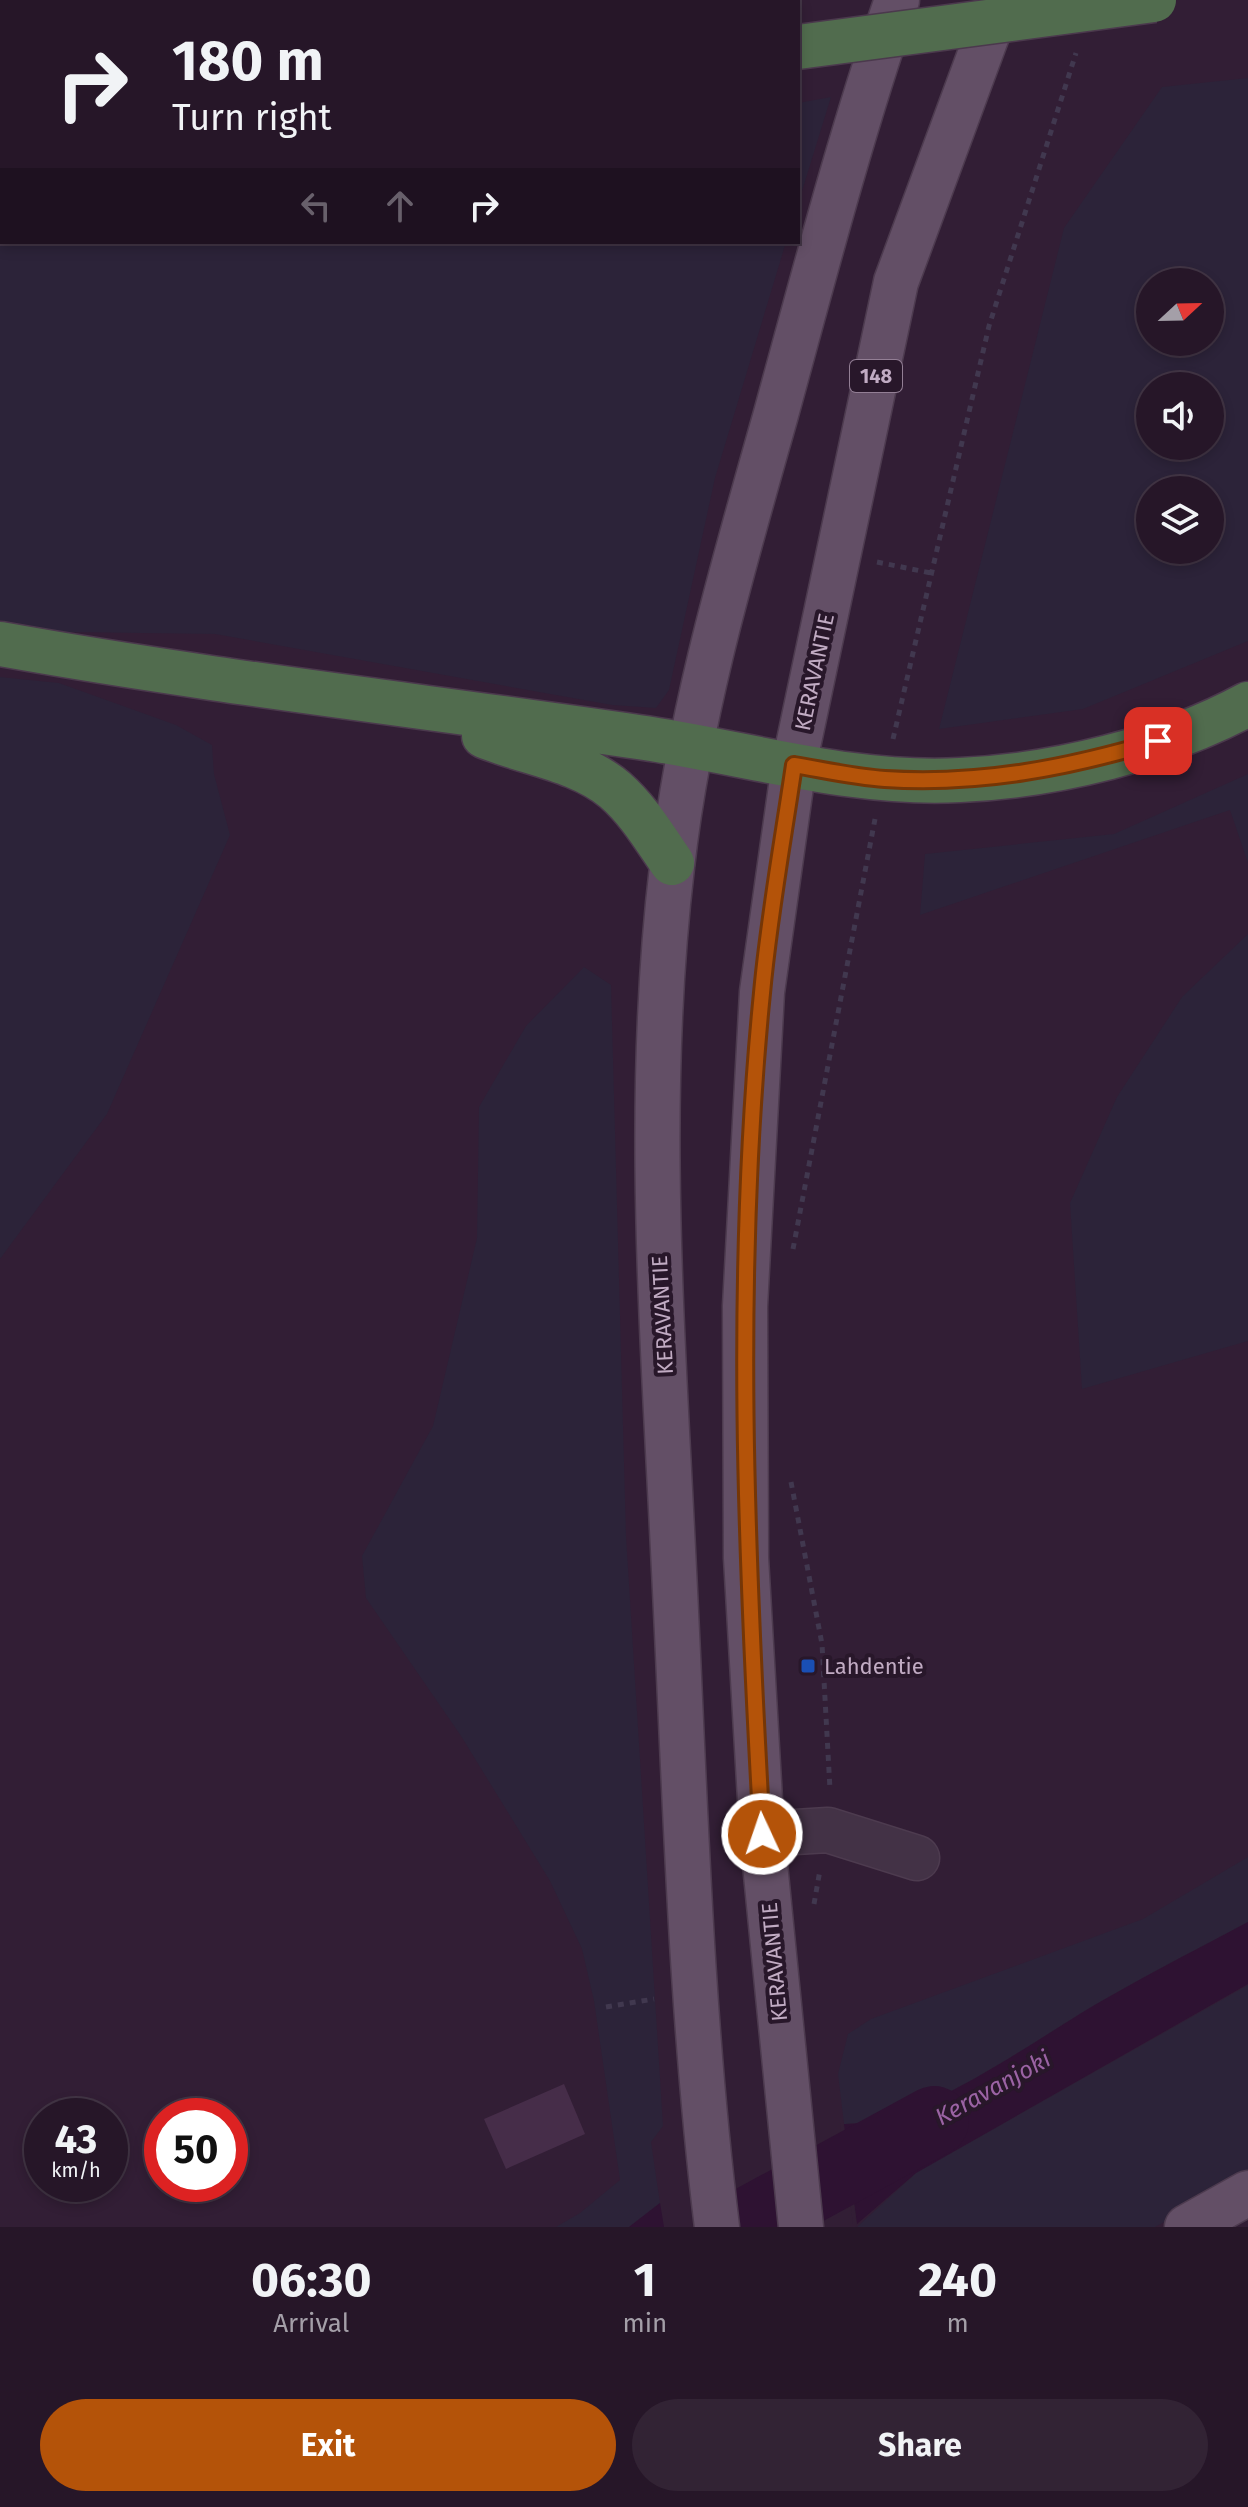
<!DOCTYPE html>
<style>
:root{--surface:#261628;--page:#322334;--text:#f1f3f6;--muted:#a49fa8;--line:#423545;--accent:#b45309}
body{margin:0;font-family:"Fira Sans",sans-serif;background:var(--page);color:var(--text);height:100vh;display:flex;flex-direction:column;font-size:30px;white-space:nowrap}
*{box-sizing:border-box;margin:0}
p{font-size:26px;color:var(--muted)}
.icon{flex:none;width:44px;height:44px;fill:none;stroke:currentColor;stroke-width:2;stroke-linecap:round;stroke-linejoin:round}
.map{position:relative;height:2227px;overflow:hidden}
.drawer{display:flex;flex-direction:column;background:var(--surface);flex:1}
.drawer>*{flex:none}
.hud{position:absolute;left:0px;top:0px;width:800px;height:244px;box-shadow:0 4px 12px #0003,0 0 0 2px var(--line);background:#261628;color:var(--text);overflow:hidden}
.needle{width:52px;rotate:68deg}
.tools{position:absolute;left:1136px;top:268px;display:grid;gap:16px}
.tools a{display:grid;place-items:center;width:88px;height:88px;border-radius:50%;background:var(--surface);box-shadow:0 4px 12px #0003,0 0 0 2px var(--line);font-size:40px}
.speed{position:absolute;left:24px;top:2098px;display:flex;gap:16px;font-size:40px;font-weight:700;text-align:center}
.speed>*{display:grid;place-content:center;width:104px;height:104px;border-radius:50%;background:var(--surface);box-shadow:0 4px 12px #0003,0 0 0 2px var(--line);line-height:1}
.speed small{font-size:20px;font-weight:400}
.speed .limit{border:12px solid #d22;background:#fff;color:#111}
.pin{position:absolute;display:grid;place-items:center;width:68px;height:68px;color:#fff;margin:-34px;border-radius:16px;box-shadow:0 4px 12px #0006}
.me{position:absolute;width:88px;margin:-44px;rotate:357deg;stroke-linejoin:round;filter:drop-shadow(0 0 6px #0008)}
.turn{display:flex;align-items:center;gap:28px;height:168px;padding:0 40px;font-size:36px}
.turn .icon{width:104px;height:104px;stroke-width:2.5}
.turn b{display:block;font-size:56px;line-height:68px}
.lanes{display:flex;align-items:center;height:76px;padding:0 40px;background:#0003;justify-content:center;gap:40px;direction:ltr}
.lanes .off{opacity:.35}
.eta{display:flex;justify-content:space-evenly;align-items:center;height:136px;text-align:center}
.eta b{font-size:48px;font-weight:700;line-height:56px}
.cta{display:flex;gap:16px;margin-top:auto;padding:16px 40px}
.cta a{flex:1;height:92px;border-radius:48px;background:var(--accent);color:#fff;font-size:32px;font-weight:700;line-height:92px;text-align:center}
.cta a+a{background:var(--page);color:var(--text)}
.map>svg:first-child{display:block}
.green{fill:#2c2339;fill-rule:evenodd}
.water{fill:#2e1232}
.pier{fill:#321e35}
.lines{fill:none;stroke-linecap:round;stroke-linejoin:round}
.river{stroke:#2e1232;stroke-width:70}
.building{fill:#462d49}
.minor-casing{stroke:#4d3b4f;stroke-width:47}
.major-casing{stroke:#4d3b4f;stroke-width:47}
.highway-casing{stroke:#4b394d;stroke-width:47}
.path{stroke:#41384f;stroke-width:5;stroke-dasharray:6 6;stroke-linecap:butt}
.minor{stroke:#433246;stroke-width:44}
.major{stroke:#634f66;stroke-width:44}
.highway{stroke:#516c4e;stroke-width:44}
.highway-bridge-casing{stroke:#4b394d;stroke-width:47;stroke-linecap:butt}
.highway-bridge{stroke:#516c4e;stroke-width:44}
.route-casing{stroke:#753606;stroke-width:20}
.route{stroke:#b45309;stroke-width:14}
.transit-dot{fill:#1a4fb4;stroke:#28172a;stroke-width:3}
.labels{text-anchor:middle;stroke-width:8;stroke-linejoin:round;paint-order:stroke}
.shield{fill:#28172a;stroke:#937f95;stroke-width:2}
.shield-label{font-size:20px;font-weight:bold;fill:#c1abc3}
.street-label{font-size:22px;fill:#c1abc3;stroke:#28172a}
.poi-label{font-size:22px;fill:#c1abc3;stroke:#28172a;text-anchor:start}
.water-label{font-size:24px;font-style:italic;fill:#9b63a4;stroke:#28172a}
</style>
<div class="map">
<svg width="1248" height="2227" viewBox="0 0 1248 2227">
<rect width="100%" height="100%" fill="#321e35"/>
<path class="green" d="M1248,78V641L1083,709L939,729L1064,228L1162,87ZM1150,282H1210V342H1150ZM1150,386H1210V446H1150ZM1150,490H1210V550H1150Z
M831,97L798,204V103Z
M0,222L2,242H786L715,478L669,690L656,708L612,705L215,634L65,632L0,620Z
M0,677L59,683L176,725L212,745L214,774L230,835L107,1114L0,1259Z
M1248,774V863L1230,810L920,915L925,854L1114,834Z
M1248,934V1341L1082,1389L1070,1203L1117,1097L1182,997Z
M584,967L611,985L626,1536L663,2126L651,2142L660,2203L629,2227H556L580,2213L620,2180L594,2001L582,1949L550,1881L461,1736L366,1598L362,1556L433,1426L477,1238L479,1107L526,1026Z
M1248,1857V1922C1201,1947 1154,1971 1107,1998C1037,2037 924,2125 844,2124L838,2074L848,2034L871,2019L1143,1919Z
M1248,1985V2175L1155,2227H857L916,2173Z"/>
<path class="water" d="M1248,1922V1984L916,2173L857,2224L844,2124C924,2125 1037,2037 1107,1998C1154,1971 1201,1947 1248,1922Z
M660,2203L664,2227H629Z"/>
<path class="pier" d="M843,2120L857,2227L853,2224L840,2124Z"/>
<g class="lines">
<path class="river" d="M739,2227L934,2121"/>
</g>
<path class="building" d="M564,2084L585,2134L506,2169L484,2119Z"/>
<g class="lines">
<defs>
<path id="minor" d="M762,1834L828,1830L917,1858"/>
<path id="major" d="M717,2227C690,2009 685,1789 674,1570C663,1336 644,1101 672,867C689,714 734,563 776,414C814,275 850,136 897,0
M801,2227L762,1834L746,1558L745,1306L762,992L794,765L896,282L1000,0
M1187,2227L1248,2193"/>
<path id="highway" d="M21,2L31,0
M0,177H2
M0,644C212,682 425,706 638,737C744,752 851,786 960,780C1054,776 1165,749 1248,704
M484,736C525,753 580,760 615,790C639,811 654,837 672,863"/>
</defs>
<use href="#minor" class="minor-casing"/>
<use href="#major" class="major-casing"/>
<use href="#highway" class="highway-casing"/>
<path class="path" d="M877,562L931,573
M893,739L989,326L1076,53
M793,1249L875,819
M791,1482L822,1644L830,1789
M814,1904L820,1870
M606,2007L654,1999"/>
<use href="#minor" class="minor"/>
<use href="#major" class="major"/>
<use href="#highway" class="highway"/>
<defs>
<path id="highway-bridge" d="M798,47L1154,0"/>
</defs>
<use href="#highway-bridge" class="highway-bridge-casing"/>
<use href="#highway-bridge" class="highway-bridge"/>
</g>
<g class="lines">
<defs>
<path id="route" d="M762,1834C746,1554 734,1273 762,993C769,916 783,840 794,765C824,770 855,777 885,779C980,785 1067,768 1158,741"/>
</defs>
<use href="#route" class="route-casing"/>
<use href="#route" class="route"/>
</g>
<rect class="transit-dot" x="800" y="1658" width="16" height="16" rx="4"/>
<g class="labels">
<rect class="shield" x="850" y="360" width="52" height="32" rx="6"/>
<g class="shield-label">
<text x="876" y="383">148</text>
</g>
<g class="street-label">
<text transform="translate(814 672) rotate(-78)" y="8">KERAVANTIE</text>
<text transform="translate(662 1315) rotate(-93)" y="8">KERAVANTIE</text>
<text transform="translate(774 1962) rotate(-95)" y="8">KERAVANTIE</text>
</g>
<g class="poi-label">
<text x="824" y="1674">Lahdentie</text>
</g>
<g class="water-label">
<text transform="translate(993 2088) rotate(-29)" y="8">Keravanjoki</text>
</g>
</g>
</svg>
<div class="tools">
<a><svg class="needle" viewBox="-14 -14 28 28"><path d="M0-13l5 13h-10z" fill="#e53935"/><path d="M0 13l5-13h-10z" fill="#a49fa8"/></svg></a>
<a><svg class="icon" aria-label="sound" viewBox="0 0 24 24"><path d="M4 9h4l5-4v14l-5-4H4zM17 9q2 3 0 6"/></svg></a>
<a><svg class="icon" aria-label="layers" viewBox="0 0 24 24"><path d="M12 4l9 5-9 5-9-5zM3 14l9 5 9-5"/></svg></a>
</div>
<div class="speed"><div>43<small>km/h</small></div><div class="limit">50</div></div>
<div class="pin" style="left:1158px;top:741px;background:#d93025"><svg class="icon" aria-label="arrive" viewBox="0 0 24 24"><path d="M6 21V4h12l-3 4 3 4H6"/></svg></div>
<svg class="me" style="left:762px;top:1834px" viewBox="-20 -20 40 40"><circle r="17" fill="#b45309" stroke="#fff" stroke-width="3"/><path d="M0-11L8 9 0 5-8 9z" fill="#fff"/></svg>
<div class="hud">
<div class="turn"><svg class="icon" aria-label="right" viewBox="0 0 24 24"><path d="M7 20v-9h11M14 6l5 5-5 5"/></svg><div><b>180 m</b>Turn right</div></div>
<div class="lanes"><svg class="icon off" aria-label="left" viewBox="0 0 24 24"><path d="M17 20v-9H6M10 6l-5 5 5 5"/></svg><svg class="icon off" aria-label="ahead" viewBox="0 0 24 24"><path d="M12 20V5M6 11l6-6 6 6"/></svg><svg class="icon" aria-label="right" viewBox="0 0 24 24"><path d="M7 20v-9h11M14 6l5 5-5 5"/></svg></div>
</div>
</div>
<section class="drawer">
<div class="eta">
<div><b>06:30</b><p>Arrival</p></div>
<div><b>1</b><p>min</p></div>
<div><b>240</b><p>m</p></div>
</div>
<div class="cta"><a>Exit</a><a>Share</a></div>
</section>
